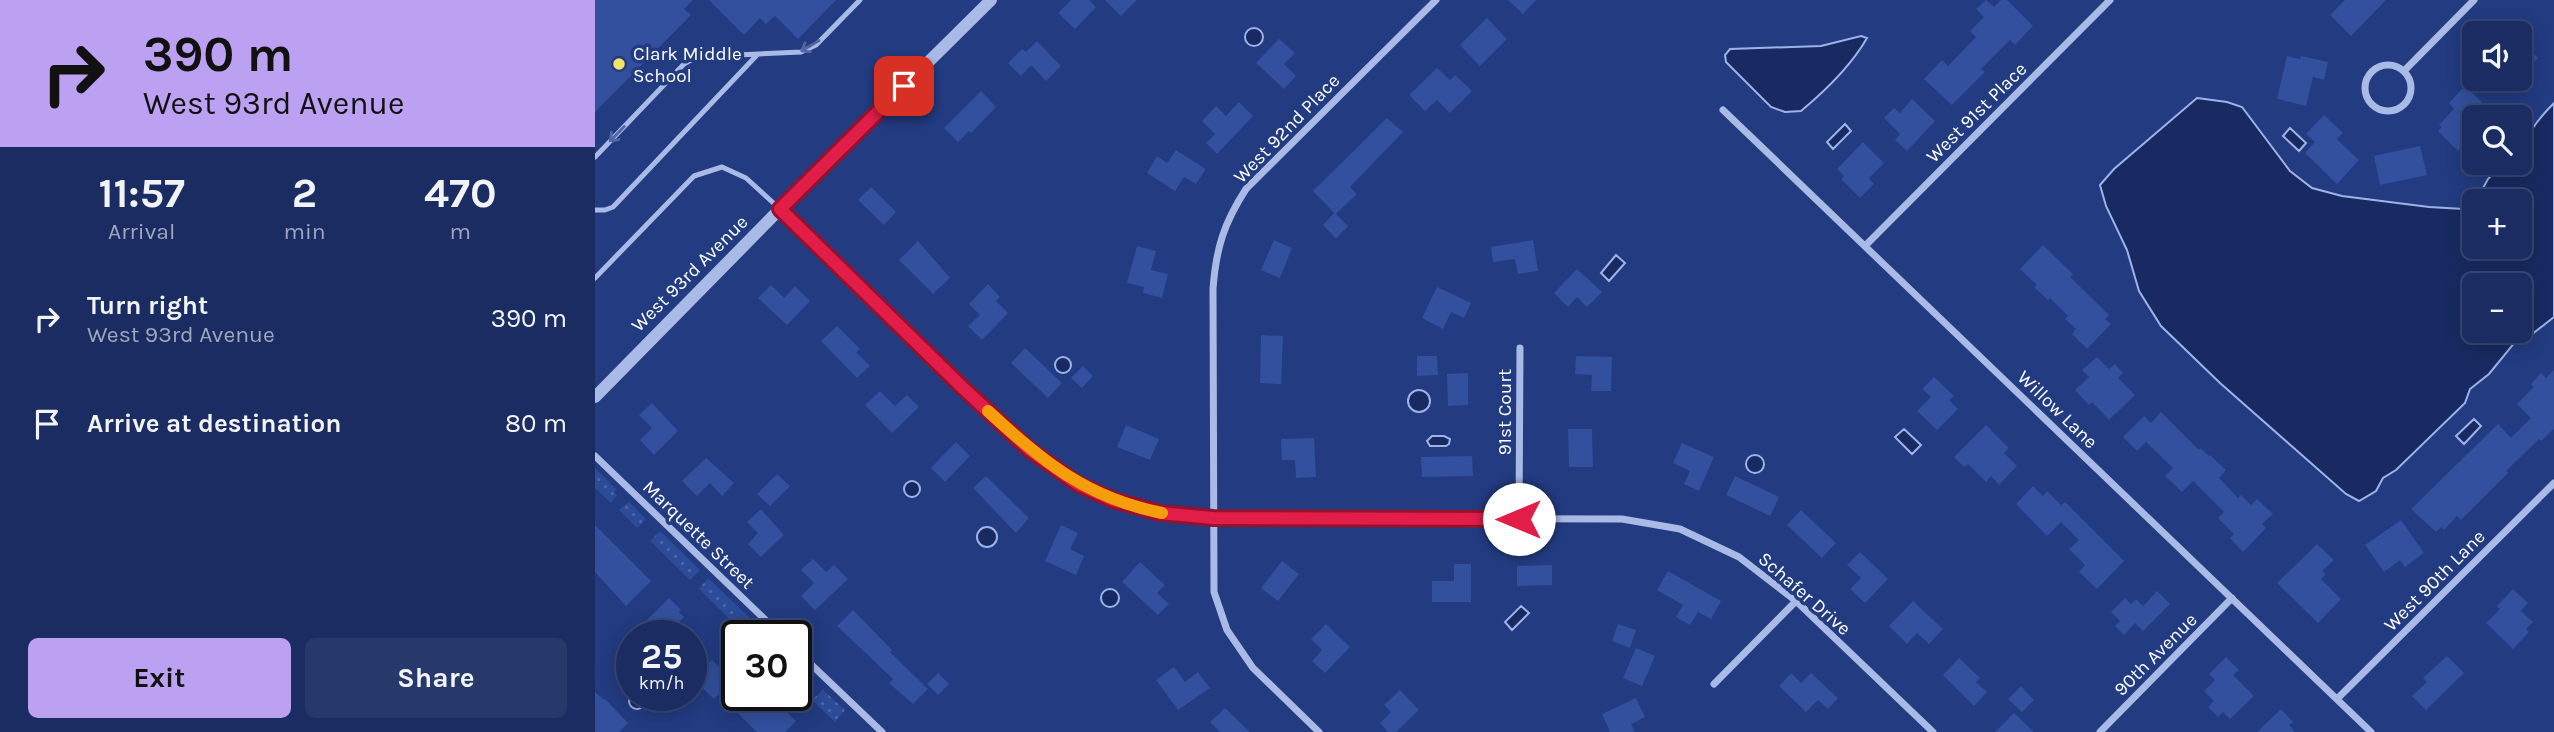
<!DOCTYPE html>
<meta charset="utf-8">
<style>
:root{--surface:#1a2c61;--page:#27386a;--text:#f1f3f6;--muted:#9fa7bd;--line:#384876;--accent:#bca0f2}
body{margin:0;font-family:Karla,sans-serif;background:var(--page);color:var(--text);height:100vh;display:flex;flex-direction:column;font-size:26px;white-space:nowrap}
*{box-sizing:border-box;margin:0}
p{font-size:23px;color:var(--muted)}
.icon{flex:none;width:38px;height:38px;fill:none;stroke:currentColor;stroke-width:2;stroke-linecap:round;stroke-linejoin:round}
.map{position:relative;flex:1;overflow:hidden}
.details{display:flex;flex-direction:column;background:var(--surface);width:595px}
.details>*{flex:none}
.hud{background:#bca0f2;color:#111;overflow:hidden}
.buttons{position:absolute;left:1867px;top:21px;display:grid;gap:14px}
.buttons a{display:grid;place-items:center;width:70px;height:70px;border-radius:10px;background:var(--surface);box-shadow:0 4px 18px #0003,0 0 0 2px var(--line);font-size:35px}
.speed{position:absolute;left:21px;top:620px;display:flex;gap:14px;font-size:35px;font-weight:700;text-align:center}
.speed>*{display:grid;place-content:center;width:91px;height:91px;border-radius:50%;background:var(--surface);box-shadow:0 4px 18px #0003,0 0 0 2px var(--line);line-height:1}
.speed small{font-size:18px;font-weight:400}
.speed .limit{border:4px solid #111;border-radius:10px;background:#fff;color:#111}
.pin{position:absolute;display:grid;place-items:center;width:60px;height:60px;color:#fff;margin:-30px;border-radius:14px;box-shadow:0 4px 10px #0006}
.me{position:absolute;width:77px;margin:-38px;rotate:270deg;stroke-linejoin:round;filter:drop-shadow(0 0 5px #0008)}
.turn{display:flex;align-items:center;gap:24px;height:147px;padding:0 28px;font-size:32px}
.turn .icon{width:91px;height:91px;stroke-width:2.5}
.turn b{display:block;font-size:49px;line-height:60px}
.eta{display:flex;justify-content:space-evenly;align-items:center;height:119px;text-align:center}
.eta b{font-size:42px;font-weight:700;line-height:49px}
.cta{display:flex;gap:14px;margin-top:auto;padding:14px 28px}
.cta a{flex:1;height:80px;border-radius:10px;background:var(--accent);color:#111;font-size:28px;font-weight:700;line-height:80px;text-align:center}
.cta a+a{background:var(--page);color:var(--text)}
ul{padding:0;list-style:none}
li{display:flex;align-items:center;gap:21px;height:105px;padding:0 28px}
li div{flex:1}
li b{display:block;font-size:26px}
li em{font-style:normal}
main{display:flex;flex:1;min-height:0}
.map>svg:first-child{display:block}
.grass{fill:url(#grass-dots)}
.water{fill:#182a61;stroke:#9db3e8;stroke-width:2;fill-rule:evenodd}
.building{fill:#32509e}
.lines{fill:none;stroke-linecap:round;stroke-linejoin:round}
.service{stroke:#a9bae7;stroke-width:5}
.minor{stroke:#a9bae7;stroke-width:7}
.tertiary{stroke:#a9bae7;stroke-width:12}
.oneway{stroke:#5167a5}
.route-casing{stroke:#92132f;stroke-width:18}
.route{stroke:#e11d48;stroke-width:12}
.slow{stroke:#f59e0b;stroke-width:12}
.poi-dot{fill:#f3e36b;stroke:#223b81;stroke-width:2.5}
.labels{text-anchor:middle;stroke-width:7;stroke-linejoin:round;paint-order:stroke}
.poi-label{font-size:19px;fill:#fff;stroke:#223b81;text-anchor:start}
.street-label{font-size:19px;fill:#fff;stroke:#223b81}
</style>
<main>
<section class="details">
<div class="hud">
<div class="turn"><svg class="icon" aria-label="right" viewBox="0 0 24 24"><path d="M7 20v-9h11M14 6l5 5-5 5"/></svg><div><b>390 m</b>West 93rd Avenue</div></div>
</div>
<div class="eta">
<div><b>11:57</b><p>Arrival</p></div>
<div><b>2</b><p>min</p></div>
<div><b>470</b><p>m</p></div>
</div>
<ul>
<li><svg class="icon" aria-label="right" viewBox="0 0 24 24"><path d="M7 20v-9h11M14 6l5 5-5 5"/></svg><div><b>Turn right</b><p>West 93rd Avenue</p></div><em>390 m</em></li>
<li><svg class="icon" aria-label="arrive" viewBox="0 0 24 24"><path d="M6 21V4h12l-3 4 3 4H6"/></svg><div><b>Arrive at destination</b></div><em>80 m</em></li>
</ul>
<div class="cta"><a>Exit</a><a>Share</a></div>
</section>
<div class="map">
<svg width="1959" height="732" viewBox="0 0 1959 732">
<defs>
<pattern id="grass-dots" width="8" height="8" patternUnits="userSpaceOnUse" patternTransform="scale(1.75)"><rect width="8" height="8" fill="#2c4b99"/><path d="M2 2h.1M6 6h.1" fill="none" stroke="#4c66a8" stroke-width="1.8" stroke-linecap="round"/></pattern>
</defs>
<rect width="100%" height="100%" fill="#223b81"/>
<path class="grass" d="M0,468L22,490L19,493L22,495L16,503L0,488Z
M34,502L51,519L42,528L24,510Z
M65,531L105,570L95,580L55,541Z
M113,578L166,629L161,635H151L104,589Z
M228,690L250,710L240,722L217,700Z"/>
<path class="water" d="M650 37a9 9 0 1 1 18 0a9 9 0 1 1-18 0Z
M1266,36L1272,38C1256,66 1230,91 1206,111L1190,112L1176,107L1131,62L1130,55L1135,49L1226,46Z
M1602,98L1632,102L1647,107L1695,171L1717,188L1747,196L1834,207L1869,209L1882,199L1893,179L1908,163H1925C1925,141 1944,118 1959,103V317L1936,335L1920,342L1894,374L1875,389L1870,403L1801,470L1788,478L1781,491L1764,501L1751,494L1625,383L1566,326L1544,291L1532,250L1511,206L1505,185L1519,169ZM1880,201H1925V247H1880ZM1880,285H1925V331H1880Z
M1250,124L1256,131L1238,149L1232,142Z
M1695,128L1711,143L1704,151L1688,136Z
M1021,255L1030,263L1014,281L1006,273Z
M460 365a8 8 0 1 1 16 0a8 8 0 1 1-16 0Z
M813 401a11 11 0 1 1 22 0a11 11 0 1 1-22 0Z
M1879,419L1886,426L1869,444L1861,436Z
M1309,429L1326,445L1317,454L1300,437Z
M837,436H849L855,439L854,444L851,446H835L832,441Z
M1151 464a9 9 0 1 1 18 0a9 9 0 1 1-18 0Z
M309 489a8 8 0 1 1 16 0a8 8 0 1 1-16 0Z
M382 537a10 10 0 1 1 20 0a10 10 0 1 1-20 0Z
M506 598a9 9 0 1 1 18 0a9 9 0 1 1-18 0Z
M926,606L934,613L917,630L910,622Z
M34 701a8 8 0 1 1 16 0a8 8 0 1 1-16 0Z"/>
<path class="building" d="M0,0H98L89,9L96,15L0,112Z
M114,0H241L203,39L180,16L171,24L165,18L149,35Z
M476,0H494L501,7L480,29L463,13Z
M510,0H542L526,16Z
M913,0H941L928,14Z
M1391,0L1399,7L1406,0H1412L1438,26L1420,45L1415,40L1386,69L1390,72L1357,105L1329,79L1347,60L1353,66L1381,37L1375,31L1389,17L1381,9Z
M1750,0H1791L1756,36L1735,15Z
M892,18L912,39L885,66L865,45Z
M684,39L700,53L689,64L701,76L689,89L661,63Z
M1925,40L1943,58L1925,76Z
M442,41L466,66L451,81L436,65L426,76L413,63L427,49L431,52Z
M1692,56L1705,59L1706,56L1733,62L1729,80L1718,77L1711,106L1682,99Z
M842,68L855,80L860,75L877,91L855,113L842,100L830,111L814,95Z
M1870,86L1887,102L1878,111L1880,133L1863,151L1843,131L1847,127L1844,125L1859,109L1854,103Z
M386,91L401,107L376,133L374,131L363,142L349,128Z
M1317,99L1340,121L1312,151L1300,140L1305,134L1289,118L1299,108L1305,113Z
M644,102L658,116L622,154L611,143L620,134L607,121L621,106L631,116Z
M1729,115L1748,133L1742,139L1764,160L1742,184L1710,153L1720,142L1711,134Z
M792,118L808,132L755,187L762,194L741,214L753,226L741,239L728,225L739,213L718,191Z
M1268,142L1289,163L1274,178L1279,184L1265,198L1246,179L1249,176L1242,169Z
M1825,146L1832,175L1785,185L1779,156Z
M581,150L611,169L601,184L589,177L580,191L552,173L562,156L572,163Z
M276,187L301,212L289,225L263,200Z
M679,240L697,248L685,278L666,270Z
M938,240L943,271L923,274L920,259L898,262L896,247Z
M323,241L355,278L338,294L304,260Z
M1448,245L1478,274L1475,277L1514,315L1510,319L1516,324L1492,349L1477,334L1481,329L1470,319L1473,316L1455,298L1453,300L1439,287L1442,285L1425,269Z
M542,246L561,251L556,270L573,274L567,298L548,293L549,287L532,283Z
M982,269L1007,292L992,307L982,297L973,307L959,293Z
M393,284L405,297L401,301L413,313L387,340L373,326L385,315L374,304Z
M176,285L189,298L200,286L215,301L192,325L163,298Z
M842,287L876,303L869,318L856,312L848,329L827,318Z
M242,326L265,349L261,352L275,366L262,378L226,341Z
M666,335L688,336L686,384L665,383Z
M430,348L467,383L453,398L416,363Z
M822,356H842L843,375L822,376Z
M981,356L1017,357L1016,391H996L997,375L980,374Z
M1502,357L1514,369L1520,364L1528,373L1523,378L1540,395L1514,420L1497,402L1494,405L1480,390L1494,377L1487,370Z
M488,366L498,376L487,388L476,378Z
M1959,370V429L1946,441L1944,439L1911,471L1913,473L1866,520L1862,516L1849,530L1846,527L1841,532L1816,509L1903,424L1916,438L1936,418L1922,404L1939,387L1936,384L1946,373L1951,378Z
M873,373V405L853,406L852,374Z
M1339,377L1359,396L1354,400L1363,409L1342,430L1322,411L1336,397L1327,389Z
M285,391L300,406L312,395L324,407L297,433L270,405Z
M57,403L83,431L59,455L45,440L57,428L44,415Z
M1566,412L1604,450L1605,448L1614,456L1615,455L1631,470L1624,478L1643,498L1646,495L1656,505L1662,499L1678,514L1667,524L1671,528L1648,552L1635,538L1639,534L1623,518L1629,512L1598,481L1587,492L1570,476L1578,468L1551,442L1542,451L1528,437L1549,416L1556,423Z
M531,425L564,439L555,460L522,447Z
M1391,425L1414,448L1409,453L1422,466L1404,485L1396,476L1391,482L1373,464L1369,467L1359,457Z
M973,429H997L998,467H974Z
M719,438L721,477L701,478L700,460H687L686,439Z
M361,442L375,456L350,482L336,468Z
M1087,443L1119,457L1104,491L1089,484L1095,471L1078,463Z
M877,456L878,476L827,477L826,457Z
M111,458L139,483L127,496L115,483L102,496L87,481Z
M182,474L195,486L175,506L162,494Z
M391,476L434,518L421,533L378,488Z
M1140,476L1184,497L1175,516L1131,495Z
M1438,486L1448,496L1452,491L1466,505L1470,502L1529,561L1502,589L1484,572L1490,565L1474,549L1484,540L1466,522L1452,536L1421,504Z
M166,509L189,535L166,557L153,544L163,533L152,522Z
M1206,510L1241,543L1227,558L1192,525Z
M1806,520L1829,553L1810,567L1805,560L1789,572L1770,545Z
M0,525L56,581L31,606L0,572Z
M466,525L483,533L475,549L489,556L481,575L450,561Z
M1722,544L1739,560L1727,571L1731,574L1726,579L1746,599L1723,623L1682,583Z
M1265,552L1293,579L1270,603L1255,589L1266,578L1252,565Z
M218,559L231,572L239,565L253,579L220,610L206,596L219,583L206,570Z
M687,561L704,574L683,601L666,588Z
M545,562L570,585L562,593L574,604L563,615L527,582Z
M859,564H876V602H837V581H859Z
M957,565V585L922,586V566Z
M1073,571L1126,601L1116,619L1103,612L1095,625L1081,617L1088,605L1062,590Z
M1918,589L1933,603L1926,611L1938,622L1931,629L1934,632L1918,649L1891,623L1905,609L1902,606Z
M1562,591L1575,604L1548,631L1540,623L1529,635L1520,626L1525,621L1516,612L1530,598L1536,604L1541,599L1548,606Z
M74,598L86,610L84,612L89,617L84,622L92,629L86,635H64L50,622Z
M1318,601L1348,629L1334,644L1322,633L1312,644L1294,626Z
M258,610L297,650L295,652L333,689L318,704L294,683L298,679L242,626Z
M731,624L755,647L730,673L717,661L727,650L716,639Z
M1023,624L1041,630L1035,648L1017,641Z
M1041,648L1060,656L1047,686L1028,678Z
M1852,656L1869,673L1831,710L1817,696L1832,682L1828,678Z
M108,657L114,663L117,660L125,668L135,658L142,665V675L119,699L96,677V668Z
M1631,657L1644,670L1638,675L1659,696L1635,719L1628,712L1623,717L1613,707L1619,701L1609,691L1620,680L1614,674Z
M1364,658L1385,678L1381,682L1392,692L1379,706L1348,675Z
M579,667L590,682L603,672L615,688L583,710L561,680Z
M343,673L354,684L343,695L332,684Z
M1196,673L1206,683L1216,673L1243,698L1233,709L1223,700L1211,712L1184,686Z
M1426,686L1439,700L1427,712L1413,699Z
M805,690L824,710L801,732H793L785,723L796,712L789,705Z
M0,692L9,700L10,699L33,723L24,732H0Z
M124,695H153L162,704L165,701L176,712L184,705L201,721L190,732H162Z
M1041,698L1050,717L1036,724L1040,732H1015L1007,714Z
M630,708L655,732H625L615,722Z
M1686,709L1698,722L1694,725L1700,732H1662Z
M1419,713L1439,732H1400Z"/>
<g class="lines">
<path class="service" d="M0,157L89,64L101,57L206,52L221,45L265,0
M0,210H10L18,207L162,55
M0,278L99,176L127,167L151,178L184,208"/>
<path class="minor" d="M1770 88a23 23 0 1 1 46 0a23 23 0 1 1-46 0Z
M1809,71L1879,0
M1128,110L1776,732
M185,209L368,388L435,450L483,484L518,500L565,513L618,518L1027,519L1085,529L1144,557L1201,601L1338,732
M1270,246L1515,0
M0,456L186,635
M924,519L925,348
M201,650L287,732
M1119,684L1201,601
M1742,699L1959,483
M724,732L658,668L632,630L619,592L618,289C621,248 629,223 651,189L841,0
M1505,732L1637,598"/>
<path class="tertiary" d="M0,397L185,209L396,0"/>
</g>
<defs><path id="oneway-shaft" d="M-6 0H5M1.5-3L5.5 0L1.5 3" fill="none" stroke-width="1.6" stroke-linecap="round" stroke-linejoin="round" transform="scale(1.75)"/></defs>
<g class="oneway">
<use href="#oneway-shaft" transform="translate(215 46) rotate(149)"/>
<use href="#oneway-shaft" transform="translate(22 134) rotate(134)"/>
</g>
<g class="lines">
<defs>
<path id="route" d="M309,86L185,209L368,388L435,450L483,484L518,500L565,513L618,518L924,519"/>
</defs>
<use href="#route" class="route-casing"/>
<use href="#route" class="route"/>
<path class="slow" d="M393,411C448,462 492,498 567,513"/>
</g>
<circle class="poi-dot" cx="24" cy="64" r="7"/>
<g class="labels">
<g class="poi-label">
<text x="38" y="60">Clark Middle<tspan x="38" dy="22">School</tspan></text>
</g>
<g class="street-label">
<text transform="translate(1381 112) rotate(-45)" y="7">West 91st Place</text>
<text transform="translate(691 128) rotate(-46)" y="7">West 92nd Place</text>
<text transform="translate(94 273) rotate(-45)" y="7">West 93rd Avenue</text>
<text transform="translate(1463 409) rotate(44)" y="7">Willow Lane</text>
<text transform="translate(909 412) rotate(-90)" y="7">91st Court</text>
<text transform="translate(104 534) rotate(44)" y="7">Marquette Street</text>
<text transform="translate(1839 580) rotate(-45)" y="7">West 90th Lane</text>
<text transform="translate(1210 593) rotate(41)" y="7">Schafer Drive</text>
<text transform="translate(1560 654) rotate(-45)" y="7">90th Avenue</text>
</g>
</g>
</svg>
<div class="buttons">
<a><svg class="icon" aria-label="sound" viewBox="0 0 24 24"><path d="M4 9h4l5-4v14l-5-4H4zM17 9q2 3 0 6"/></svg></a>
<a><svg class="icon" aria-label="search" viewBox="0 0 24 24"><circle cx="10" cy="10" r="6"/><path d="M15 15l6 6"/></svg></a>
<a>+</a>
<a>−</a>
</div>
<div class="speed"><div>25<small>km/h</small></div><div class="limit">30</div></div>
<div class="pin" style="left:309px;top:86px;background:#d93025"><svg class="icon" aria-label="arrive" viewBox="0 0 24 24"><path d="M6 21V4h12l-3 4 3 4H6"/></svg></div>
<svg class="me" style="left:924px;top:519px" viewBox="-20 -20 40 40"><circle r="19" fill="#fff"/><path d="M0-13L10 11 0 6-10 11z" fill="#e11d48"/></svg>
</div>
</main>
